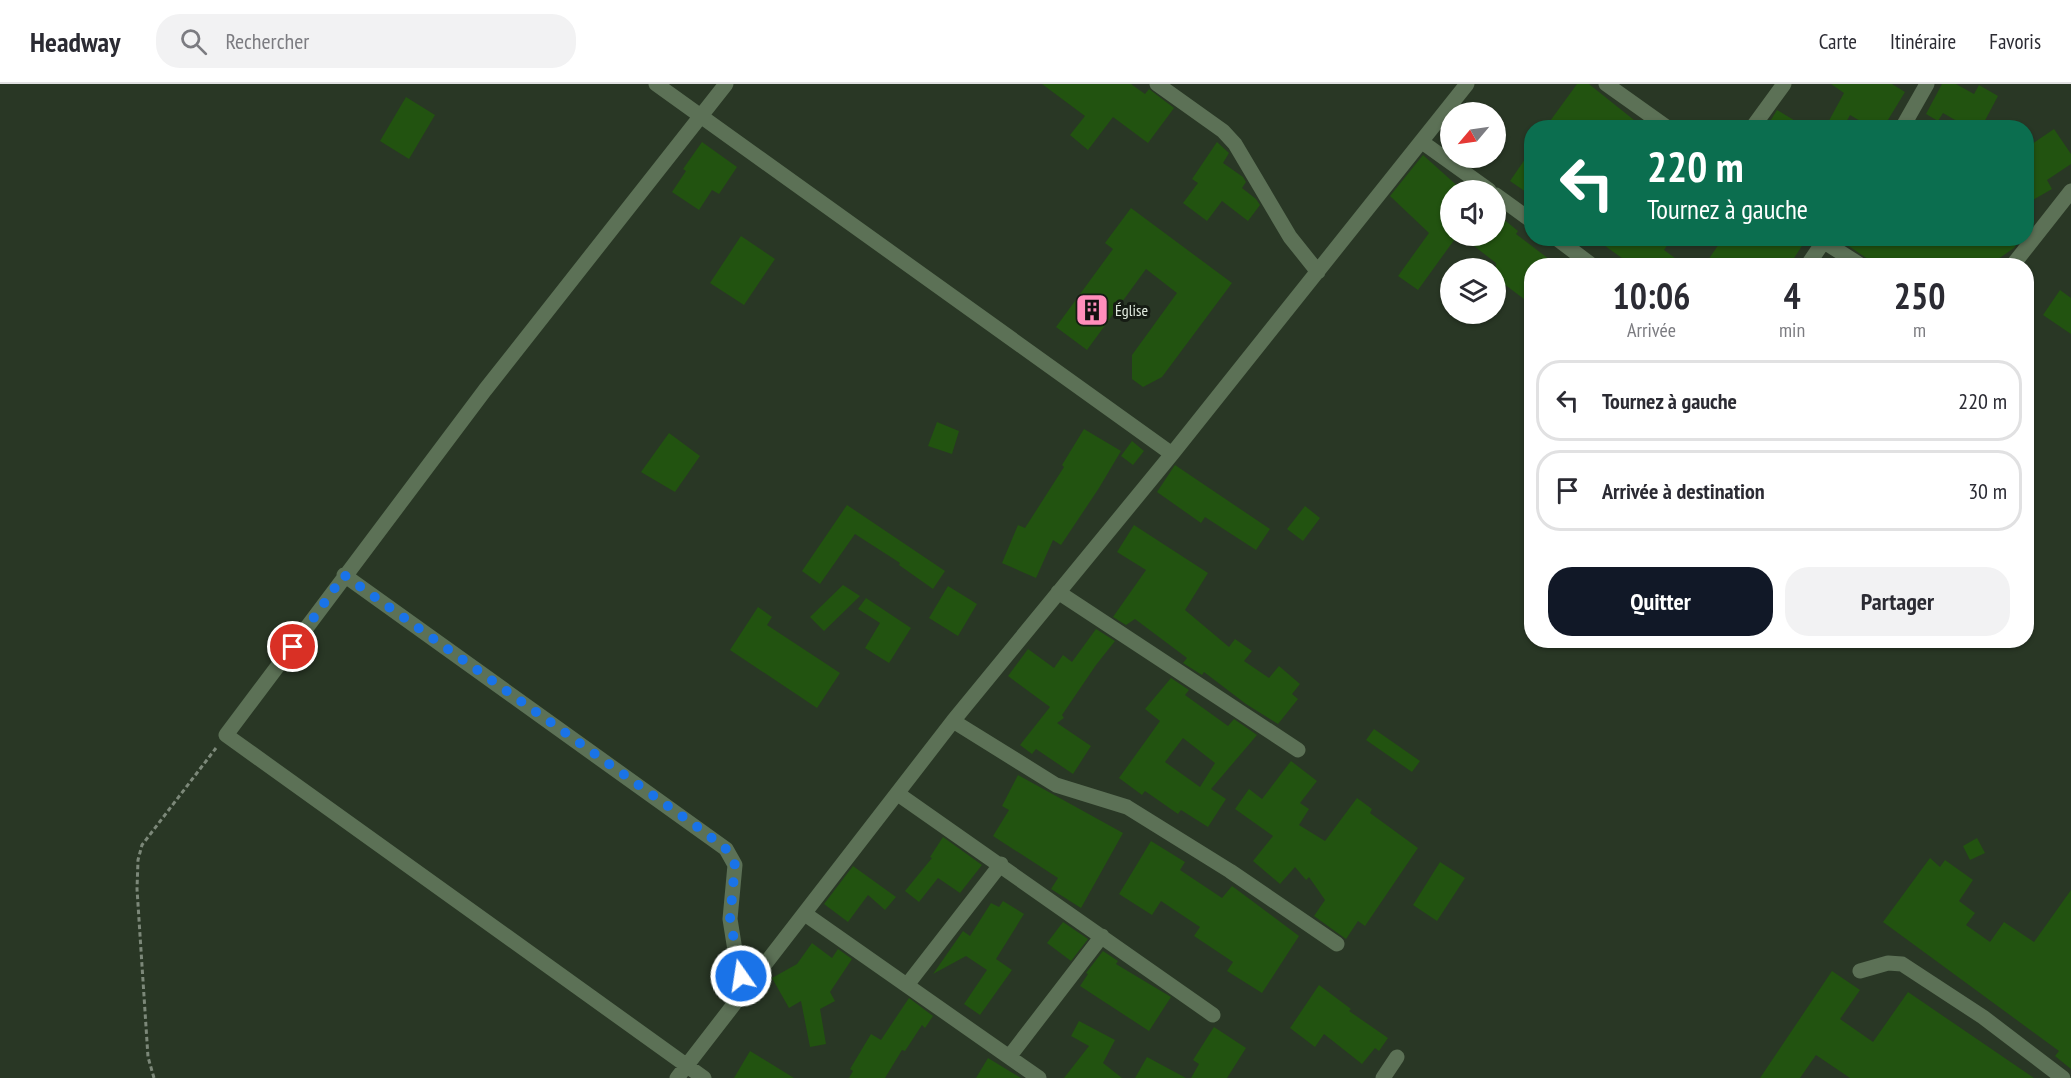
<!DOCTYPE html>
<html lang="fr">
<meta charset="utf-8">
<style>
:root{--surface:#fff;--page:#f2f2f3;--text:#2b2b33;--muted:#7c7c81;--line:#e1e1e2;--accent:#111827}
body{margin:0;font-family:"PT Sans Narrow",sans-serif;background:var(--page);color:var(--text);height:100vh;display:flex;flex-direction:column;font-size:22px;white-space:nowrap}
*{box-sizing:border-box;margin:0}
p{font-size:20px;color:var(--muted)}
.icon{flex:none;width:33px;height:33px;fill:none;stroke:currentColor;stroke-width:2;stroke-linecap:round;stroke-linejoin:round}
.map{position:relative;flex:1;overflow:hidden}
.panel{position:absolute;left:1524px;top:174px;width:510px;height:390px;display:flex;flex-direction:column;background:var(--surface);border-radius:24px;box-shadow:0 2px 4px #0004}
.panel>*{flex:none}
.guide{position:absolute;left:1524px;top:36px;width:510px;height:126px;border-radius:24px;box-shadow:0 2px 4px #0004;background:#0b6e4f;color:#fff;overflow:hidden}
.needle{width:39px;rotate:241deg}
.fabs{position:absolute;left:1440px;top:18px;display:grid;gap:12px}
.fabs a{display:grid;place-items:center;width:66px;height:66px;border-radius:50%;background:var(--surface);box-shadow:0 2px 4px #0004;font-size:30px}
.pin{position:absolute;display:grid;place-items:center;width:51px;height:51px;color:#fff;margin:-26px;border:3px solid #fff;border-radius:50%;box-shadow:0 2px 6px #0007}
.me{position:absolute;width:66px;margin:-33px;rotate:347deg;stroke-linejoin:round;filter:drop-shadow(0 0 4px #0008)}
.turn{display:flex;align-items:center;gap:21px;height:126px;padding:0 24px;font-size:27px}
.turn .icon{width:78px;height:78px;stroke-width:2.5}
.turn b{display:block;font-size:42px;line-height:51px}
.eta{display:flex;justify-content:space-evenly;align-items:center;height:102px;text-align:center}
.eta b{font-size:36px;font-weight:700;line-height:42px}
.action{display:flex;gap:12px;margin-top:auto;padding:12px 24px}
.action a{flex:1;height:69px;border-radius:24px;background:var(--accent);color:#fff;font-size:24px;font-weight:700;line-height:69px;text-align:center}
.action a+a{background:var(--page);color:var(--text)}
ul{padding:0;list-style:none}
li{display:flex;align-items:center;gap:18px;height:81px;margin:0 12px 9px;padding:0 12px;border:3px solid var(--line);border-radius:24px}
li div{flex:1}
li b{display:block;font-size:22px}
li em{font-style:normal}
header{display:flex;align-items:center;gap:36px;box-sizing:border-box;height:84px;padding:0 30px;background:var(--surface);border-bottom:2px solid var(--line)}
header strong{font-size:28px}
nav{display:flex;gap:33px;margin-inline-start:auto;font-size:21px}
.search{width:420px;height:54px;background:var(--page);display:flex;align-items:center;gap:15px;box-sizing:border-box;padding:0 21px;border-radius:24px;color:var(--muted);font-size:22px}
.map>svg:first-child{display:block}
.building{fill:#225310;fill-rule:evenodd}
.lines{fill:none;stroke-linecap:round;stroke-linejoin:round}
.path{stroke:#7c8879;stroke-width:3;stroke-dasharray:4.5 3;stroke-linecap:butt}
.minor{stroke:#5c7156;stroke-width:15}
.route{stroke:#1a73e8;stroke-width:10;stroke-dasharray:0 18}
.labels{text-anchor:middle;stroke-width:6;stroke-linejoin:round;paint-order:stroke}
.poi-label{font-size:16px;fill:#e3ede1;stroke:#161c14;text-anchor:start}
</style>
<header>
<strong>Headway</strong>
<div class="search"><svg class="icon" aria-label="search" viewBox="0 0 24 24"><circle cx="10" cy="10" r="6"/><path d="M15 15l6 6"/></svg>Rechercher</div>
<nav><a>Carte</a><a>Itinéraire</a><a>Favoris</a></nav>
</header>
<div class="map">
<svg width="2071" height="994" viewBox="0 0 2071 994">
<rect width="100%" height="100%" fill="#293725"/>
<path class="building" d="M1042,0H1131L1145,10L1149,5L1174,24L1148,59L1113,33L1088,66L1070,51L1085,32Z
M1577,0H1589L1644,44H1545Z
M1831,0H1892L1905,8L1883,44H1872L1850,31L1843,44H1825L1844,9Z
M1942,0H1956L1974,10L1979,1L1998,12L1981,44H1969L1943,29L1938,37L1926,30Z
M406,13L435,31L409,75L380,57Z
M1777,26L1807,44H1766Z
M2054,45L2071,70V80L2047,96L2052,105L2026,120V64Z
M702,58L737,83L719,110L712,106L699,126L672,108L686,87L683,85Z
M1217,58L1229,69L1223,79L1243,93L1246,98L1242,104L1256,115L1260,121L1248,137L1222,117L1207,137L1183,119L1198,99L1192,95Z
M1532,65V112L1510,97Z
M1423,71L1462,106H1450V152H1457L1418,206L1398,192L1429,149L1390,112Z
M1131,124L1232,199L1162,293L1143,303L1132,295V271L1177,209L1146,185L1087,266L1056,243L1113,165L1105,159Z
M1496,129L1518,147L1516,150L1558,182H1532V221L1496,194V179L1461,152H1496Z
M741,152L775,175L744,221L710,199Z
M1594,154H1672L1664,166L1686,182H1633Z
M1723,154H1807L1789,182H1704Z
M1837,154H2021L2014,164L1988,182H1878Z
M2060,206L2071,214V250L2043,231Z
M937,338L959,347L952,370L928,362Z
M1084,345L1121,367L1099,404L1061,461L1053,456L1036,494L1002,479L1018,441L1025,444L1064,383L1062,381Z
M669,349L700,372L675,408L641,388Z
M1132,357L1144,367L1133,381L1121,372Z
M1175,381L1270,445L1256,466L1205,433L1201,439L1157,408Z
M847,421L945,487L933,505L899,481L900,479L855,450L820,500L802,487Z
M1305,422L1320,434L1303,457L1287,445Z
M1134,441L1208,489L1185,526L1229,563L1235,555L1252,567L1244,577L1269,594L1279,582L1300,600L1292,610L1298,615L1278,640L1246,620L1204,588L1202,591L1183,579L1187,574L1135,535L1126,541L1113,533L1146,486L1117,468Z
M843,501L860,512L824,547L810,533Z
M948,502L977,520L958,552L929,534Z
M866,514L911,544L889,579L865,564L880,539L858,525Z
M758,523L772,533L767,541L840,589L817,624L730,566Z
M1096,545L1115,557L1096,581L1062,631L1064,634L1057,639L1091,662L1073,690L1036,665L1032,670L1020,661L1050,623L1008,592L1028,565L1054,584L1063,571L1072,578Z
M1171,594L1189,606L1185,611L1228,642L1234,635L1257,651L1211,705L1226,715L1208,743L1181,726L1178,730L1145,707L1142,711L1119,694L1160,637L1145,625ZM1183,654L1215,679L1200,703L1165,678Z
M1374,645L1420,677L1412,688L1366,656Z
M1291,677L1317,697L1300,719L1309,725L1299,741L1325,757L1357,714L1372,725L1370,729L1418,764L1365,842L1358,837L1346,855L1314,832L1325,816L1309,793L1306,796L1295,783L1280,800L1253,777L1273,752L1235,725L1249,705L1262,715Z
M1018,691L1123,749L1081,824L1051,805L1058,794L993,752L1009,726L1002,722Z
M943,753L982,781L960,809L938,794L919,818L905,807L932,774L930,773Z
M1977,754L1985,769L1970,776L1963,762Z
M1151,757L1185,778L1180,786L1222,814L1232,802L1299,852L1262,909L1227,887L1233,878L1194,852L1200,843L1161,817L1152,831L1119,810Z
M1930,774L1940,783L1945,776L1973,796L1959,817L1975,829L1966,841L1990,858L2004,838L2034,858L2071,806V985L2055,972L2059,967L1883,838Z
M1440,778L1465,794L1437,837L1413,821Z
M853,782L896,813L885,826L868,811L848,838L824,820Z
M1003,817L1024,830L996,875L1012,886L980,931L964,920L987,886L966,872L933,890L963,847L970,852L991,819L999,823Z
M1063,838L1088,855L1071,877L1047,859Z
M812,859L832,874L838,865L852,875L830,908L835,917L820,925L826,960L810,963L801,917L789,924L772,894L797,880Z
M1103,867L1118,877L1116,880L1171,913L1149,947L1080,902L1088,890L1086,889Z
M1832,887L1860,906L1840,935L1873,958L1908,908L2034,994H1850L1816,971L1800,994H1760Z
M1319,901L1351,925L1349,927L1388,954L1379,967L1375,964L1362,980L1324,950L1315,963L1290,944Z
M909,914L933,932L925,944L922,941L905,967L902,966L885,994H849L853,987L850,985L871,950L881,956Z
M1079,937L1115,956L1103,979L1122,994H1064L1089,962L1071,952Z
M1214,943L1246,964L1227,994H1191L1199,980L1193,976Z
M750,967L794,994H734Z
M1147,973L1186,994H1135Z
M988,974L1021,994H976Z"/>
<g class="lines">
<path class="path" d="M154,994L148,973L137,805L138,776L142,761L216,664"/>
<path class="minor" d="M656,0L1172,370
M1157,0L1223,47L1235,60L1290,153L1318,188
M1606,0L1668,44
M1752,44L1784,0
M1902,44L1927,0
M1422,58L1489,106
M1496,111L1532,137
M1556,154L1593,182
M1818,154L1862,182
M1807,182L1826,154
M2012,182L2071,107
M344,491L726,765L735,781L730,835L737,879L745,905
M1058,508L1298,666
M953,637L1056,701L1127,723L1230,787L1337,860
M898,710L1213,931
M805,830L1039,994
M1860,887L1888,879L1902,880L1983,933L2063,994
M907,901L1001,780
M1009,973L1102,852
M677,994L953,637L1172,370L1467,0
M704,994L226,651L485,306L726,0
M1383,994L1397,973"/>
</g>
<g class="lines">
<path class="route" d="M293,563L344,491L703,747L726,765L735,781L730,835L741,892"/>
</g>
<defs>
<symbol id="building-square" viewBox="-11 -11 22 22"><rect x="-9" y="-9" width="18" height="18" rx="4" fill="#ff8ebb" stroke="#161c14"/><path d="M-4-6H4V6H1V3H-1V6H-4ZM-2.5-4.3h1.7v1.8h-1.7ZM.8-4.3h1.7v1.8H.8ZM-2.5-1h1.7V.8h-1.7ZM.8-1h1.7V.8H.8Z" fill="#111"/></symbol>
</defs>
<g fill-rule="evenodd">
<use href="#building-square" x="1073" y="207" width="38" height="38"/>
</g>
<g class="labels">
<g class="poi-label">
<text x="1115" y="232">Église</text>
</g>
</g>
</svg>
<div class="fabs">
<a><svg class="needle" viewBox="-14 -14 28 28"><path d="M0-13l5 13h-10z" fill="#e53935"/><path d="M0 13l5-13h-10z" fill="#7c7c81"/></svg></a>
<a><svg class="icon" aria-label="sound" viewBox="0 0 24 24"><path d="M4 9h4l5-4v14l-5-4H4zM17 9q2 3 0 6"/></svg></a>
<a><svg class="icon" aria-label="layers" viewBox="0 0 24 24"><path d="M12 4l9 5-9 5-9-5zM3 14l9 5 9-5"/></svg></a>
</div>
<div class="pin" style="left:293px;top:563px;background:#d93025"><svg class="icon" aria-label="arrive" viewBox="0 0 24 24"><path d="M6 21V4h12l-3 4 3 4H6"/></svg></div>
<svg class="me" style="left:741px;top:892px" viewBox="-20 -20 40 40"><circle r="17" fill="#1a73e8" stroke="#fff" stroke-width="3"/><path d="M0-11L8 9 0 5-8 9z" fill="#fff"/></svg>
<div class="guide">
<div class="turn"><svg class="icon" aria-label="left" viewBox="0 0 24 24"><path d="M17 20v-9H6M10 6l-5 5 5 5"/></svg><div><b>220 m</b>Tournez à gauche</div></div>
</div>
<section class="panel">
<div class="eta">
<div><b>10:06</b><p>Arrivée</p></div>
<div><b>4</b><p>min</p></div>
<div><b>250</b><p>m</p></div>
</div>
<ul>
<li><svg class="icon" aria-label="left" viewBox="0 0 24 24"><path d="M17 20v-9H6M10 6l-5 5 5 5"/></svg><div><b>Tournez à gauche</b></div><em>220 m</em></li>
<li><svg class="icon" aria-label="arrive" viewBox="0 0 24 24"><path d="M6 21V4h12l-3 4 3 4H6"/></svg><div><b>Arrivée à destination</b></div><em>30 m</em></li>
</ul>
<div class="action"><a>Quitter</a><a>Partager</a></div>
</section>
</div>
